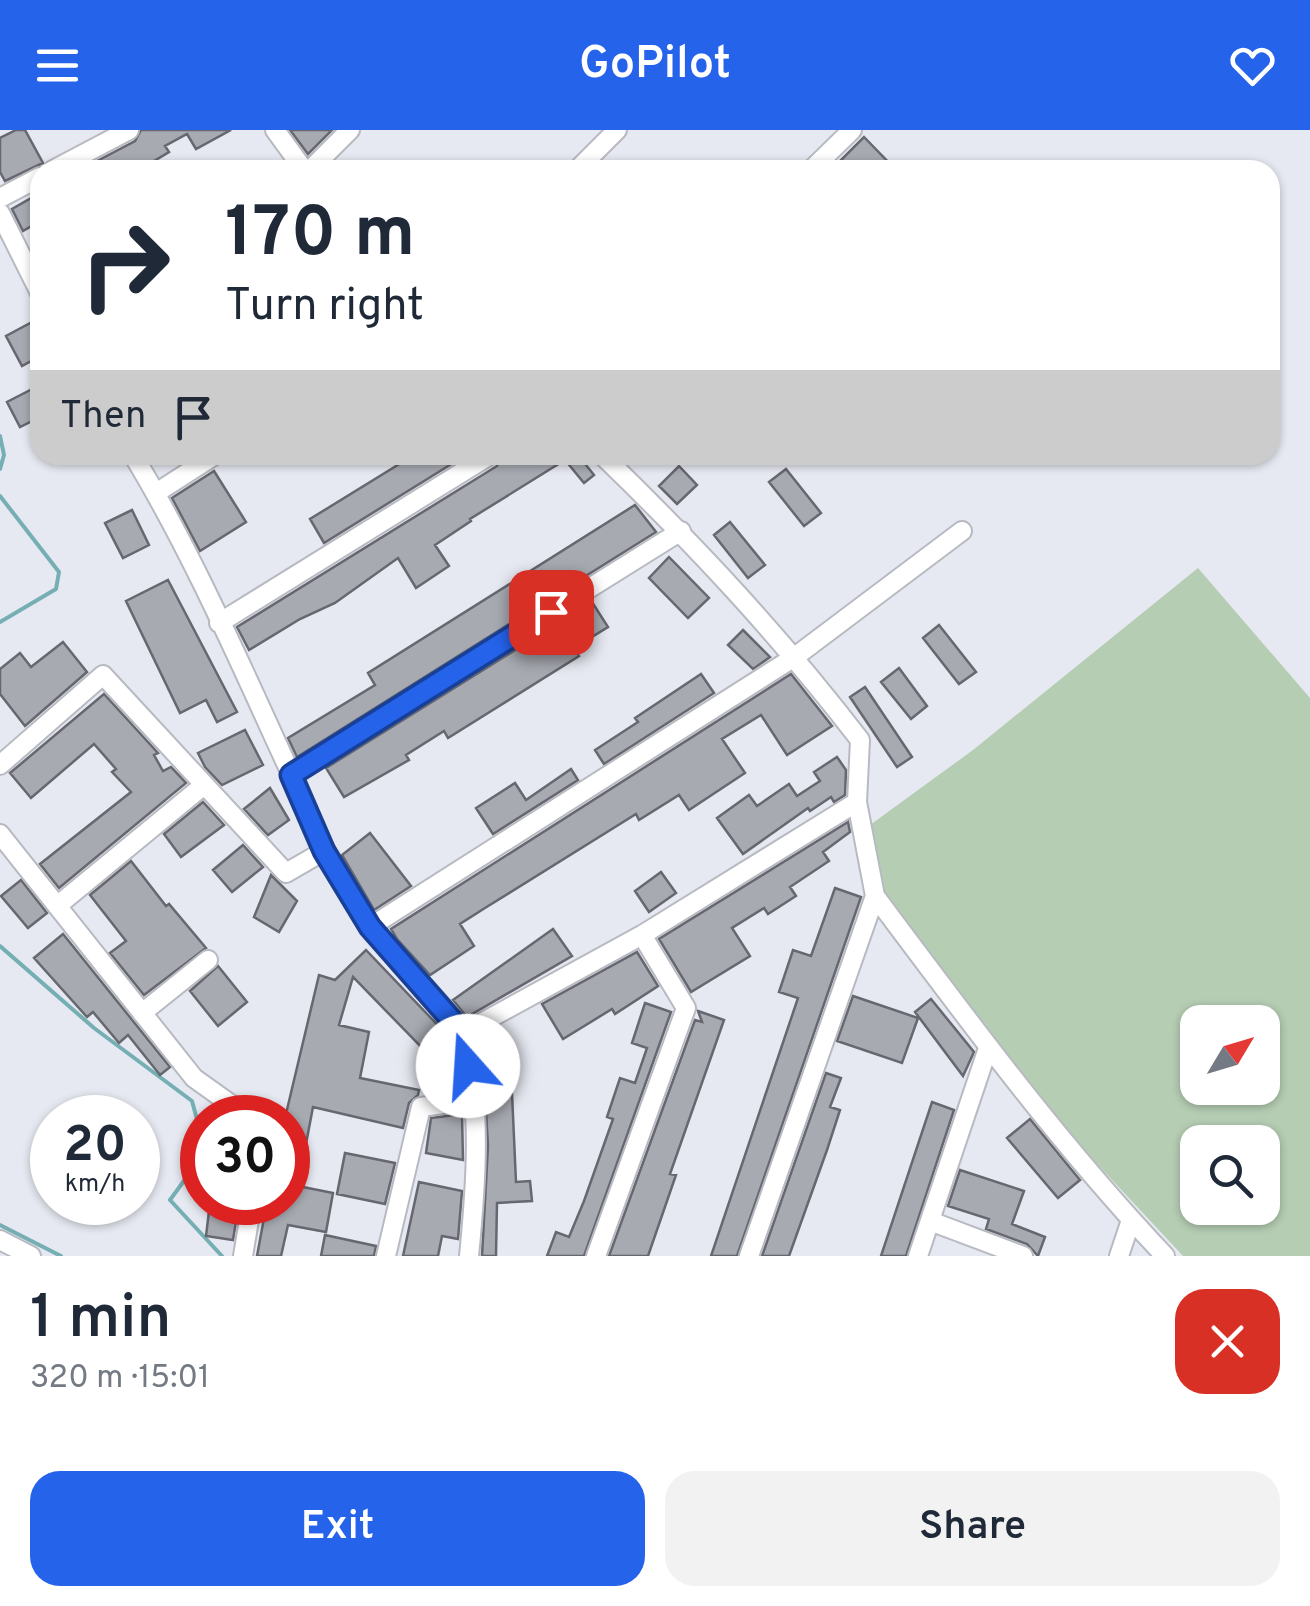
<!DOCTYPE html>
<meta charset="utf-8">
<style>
:root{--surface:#fff;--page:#f2f2f3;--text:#1f2937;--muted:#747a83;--accent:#2563eb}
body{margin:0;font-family:Overpass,sans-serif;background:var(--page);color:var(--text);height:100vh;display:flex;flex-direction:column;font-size:38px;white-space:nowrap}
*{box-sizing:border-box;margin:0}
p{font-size:32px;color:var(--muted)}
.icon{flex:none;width:55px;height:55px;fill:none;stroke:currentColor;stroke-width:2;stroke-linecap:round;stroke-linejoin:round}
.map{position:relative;height:1126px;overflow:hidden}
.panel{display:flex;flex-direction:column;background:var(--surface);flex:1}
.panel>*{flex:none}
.top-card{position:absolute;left:30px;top:30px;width:1250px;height:305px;border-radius:30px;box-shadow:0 2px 8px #0004;background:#fff;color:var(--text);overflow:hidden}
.needle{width:65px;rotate:52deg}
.tools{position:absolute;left:1180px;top:875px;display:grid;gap:20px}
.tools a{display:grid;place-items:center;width:100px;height:100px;border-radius:20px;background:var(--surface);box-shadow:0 2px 8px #0004;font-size:50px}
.speed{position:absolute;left:30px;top:965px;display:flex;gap:20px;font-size:50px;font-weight:700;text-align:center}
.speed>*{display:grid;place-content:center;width:130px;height:130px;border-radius:50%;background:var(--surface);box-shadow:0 2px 8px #0004;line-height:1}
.speed small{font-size:25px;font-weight:400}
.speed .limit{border:15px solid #d22;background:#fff;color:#111}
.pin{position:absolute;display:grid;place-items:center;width:85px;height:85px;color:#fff;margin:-42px;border-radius:20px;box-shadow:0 5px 15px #0006}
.me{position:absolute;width:110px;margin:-55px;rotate:341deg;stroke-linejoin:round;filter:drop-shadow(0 0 8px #0008)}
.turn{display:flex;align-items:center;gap:35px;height:210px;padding:0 30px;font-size:45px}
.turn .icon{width:130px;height:130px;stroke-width:2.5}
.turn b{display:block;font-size:70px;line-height:85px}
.then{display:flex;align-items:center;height:95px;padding:0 30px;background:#0003;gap:20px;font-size:38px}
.round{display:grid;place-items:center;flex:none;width:105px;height:105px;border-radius:30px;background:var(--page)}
.headline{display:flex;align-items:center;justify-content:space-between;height:170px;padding:0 30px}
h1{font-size:60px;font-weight:600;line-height:75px}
.button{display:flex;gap:20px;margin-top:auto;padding:20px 30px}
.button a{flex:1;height:115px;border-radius:30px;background:var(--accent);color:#fff;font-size:40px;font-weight:600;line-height:115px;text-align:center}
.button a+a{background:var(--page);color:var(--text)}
header{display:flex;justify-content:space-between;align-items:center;height:130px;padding:0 30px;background:var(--accent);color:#fff;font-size:45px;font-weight:600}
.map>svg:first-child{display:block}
.green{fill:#b5cdb3;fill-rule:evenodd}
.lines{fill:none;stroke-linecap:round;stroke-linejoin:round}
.stream{stroke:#76afb3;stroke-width:4}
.building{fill:#a8aab2;stroke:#66676f;stroke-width:2.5}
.minor-casing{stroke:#b8bac2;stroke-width:22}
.minor{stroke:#fff;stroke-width:18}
.route-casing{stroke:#184099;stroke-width:25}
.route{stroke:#2563eb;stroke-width:18}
</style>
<header><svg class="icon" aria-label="menu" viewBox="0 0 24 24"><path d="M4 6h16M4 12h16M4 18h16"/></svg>GoPilot<svg class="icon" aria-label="heart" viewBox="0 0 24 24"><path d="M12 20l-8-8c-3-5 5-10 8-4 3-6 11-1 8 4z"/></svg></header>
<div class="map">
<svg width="1310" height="1126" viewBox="0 0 1310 1126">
<rect width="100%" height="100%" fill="#e7e9f2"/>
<path class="green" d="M1198,438L1310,568V1126H1183L1057,991L888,771L875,731L870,695L973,620ZM1198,892H1262V958H1198ZM1198,1012H1262V1078H1198Z"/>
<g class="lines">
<path class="stream" d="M0,306L4,325L0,339
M0,366L59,442L56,459L0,492
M0,816L94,898L192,971L202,1008
M202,1026L170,1070L222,1126
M0,1095L61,1126"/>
</g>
<path class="building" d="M16,0H25L43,33L5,51L0,42V8Z
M141,0H231L196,19L187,4L165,16L169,22L139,40H80L135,11Z
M290,0H332L308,24Z
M864,7L896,40H831Z
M40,63V91L23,101L12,79Z
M36,190L40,197V226L22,236L6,206Z
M40,255V287L20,297L7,272Z
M414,325H466L324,413L310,389Z
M502,325H578L594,345L584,353L565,330L470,389L471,391L435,415L449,436L416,458L398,428L335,473L300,489L249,520L237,497L497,336Z
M679,336L697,355L677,374L659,356Z
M786,339L821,383L804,396L769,352Z
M214,341L246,392L200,421L172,368Z
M635,375L656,402L297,627L288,608L375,555L368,543Z
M132,380L149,415L123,428L105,393Z
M730,392L765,435L748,448L714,405Z
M669,427L709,468L688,488L649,448Z
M168,450L237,582L217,592L206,570L180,583L126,471Z
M592,472L608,497L574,518L579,526L448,608L444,601L406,625L409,630L344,667L326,638Z
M939,495L976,542L959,554L923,508Z
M743,500L770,527L753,539L728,515Z
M63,512L87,542L25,596L0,564V539L20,523L31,537Z
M899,538L927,576L911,589L881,552Z
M701,544L714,563L604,634L595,620L638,592L635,588Z
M791,544L832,596L787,625L761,585L722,609L745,643L689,680L679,665L639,690L636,684L485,778L460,794L474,816L430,845L397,809L391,799Z
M865,557L912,627L897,637L850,567Z
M104,564L158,623L154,625L163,641L171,637L186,653L59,758L40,734L131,662L112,642L116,639L94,614L31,668L10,643Z
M245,600L263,635L222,655L205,637L198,623Z
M837,627L846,640L845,665L834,672L831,667L810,681L808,678L743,724L717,688L749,665L757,676L789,654L797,666L820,651L814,642Z
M571,639L578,650L493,704L476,678L515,653L526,670Z
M270,658L289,690L268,705L244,679Z
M203,672L224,695L181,727L164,704Z
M848,692L850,702L823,722L829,731L790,757L796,766L768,784L764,778L732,798L750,826L691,862L659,809Z
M370,703L411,756L374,780L342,725Z
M243,715L263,737L232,762L213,740Z
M131,731L166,776L169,774L206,818L144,865L110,823L126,811L90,765Z
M661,742L676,763L649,782L635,761Z
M271,745L297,771L279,802L254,787Z
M21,750L47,783L28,798L1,766Z
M835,758L861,767L737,1126H711L798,868L779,862L793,820L811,826Z
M553,799L572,826L467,887L453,870Z
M63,804L170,937L160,945L128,905L119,913L93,882L87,887L34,828Z
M366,820L451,909L461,959L440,962L427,923L353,847L339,895L369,902L360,948L419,960L418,965L409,973L403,998L313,977L305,1019L288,1016L285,988L319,845L335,850Z
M637,822L658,856L615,884L612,879L563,909L542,874Z
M218,836L247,872L218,896L190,861Z
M853,866L918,888L902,933L837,911Z
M931,869L974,922L963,946L915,882Z
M645,873L671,882L584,1126H547L556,1102L569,1107L584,1071L613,989L607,987L620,948L635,953L647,918L632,913Z
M698,881L724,890L670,1044L676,1045L648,1126H609L695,890L702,892Z
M495,900L501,964L512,963L516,1052L530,1051L532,1071L497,1073L496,1126H482L488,1016L484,946L490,953L499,946L477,909Z
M826,943L841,948L830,977L840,980L827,1020L789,1126H762Z
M932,972L954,980L906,1126H881Z
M462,984L463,1030L426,1023L431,988Z
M1030,989L1080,1050L1058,1068L1007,1008Z
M345,1023L395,1033L385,1074L337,1064Z
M960,1040L1024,1061L1012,1094L1045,1107L1038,1126L1027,1114L986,1099L989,1089L948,1076Z
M419,1052L462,1061L458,1109L442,1106L438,1126H403Z
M288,1054L333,1063L326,1102L288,1095L281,1126H257L267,1072H288Z
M209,1081L237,1085L233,1110L206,1106Z
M325,1105L376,1116L374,1126H321Z"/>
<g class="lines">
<defs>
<path id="minor" d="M275,0L304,40
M53,40L129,0
M310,40L350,0
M577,40L617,0
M811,40L852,0
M0,68L40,47
M0,83L40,163
M133,325C193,424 242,538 291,644C315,697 336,751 371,798C388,821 459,888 464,907C482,976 476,1056 469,1126
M602,325C697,417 780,506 860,610L857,672L875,766L749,1126
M156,363L215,325
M219,493L490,325
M0,635L103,545L286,743L324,721
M291,645L681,401
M0,704L194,948L250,988
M875,766C967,889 1059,1014 1165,1126
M57,776L204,655
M370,797L796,526L962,401
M142,883L208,830
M463,903L642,805L857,672
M930,1091L1023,1126
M0,1110L31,1126
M243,1126L252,1072
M386,1126L421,977L472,970
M596,1126L686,878L642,805
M918,1126L988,918
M1119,1126L1131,1090"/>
</defs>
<use href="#minor" class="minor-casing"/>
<use href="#minor" class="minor"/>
</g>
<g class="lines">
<defs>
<path id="route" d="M468,936L463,903L370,797L324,721L291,645L551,482"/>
</defs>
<use href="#route" class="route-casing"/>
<use href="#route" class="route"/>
</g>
</svg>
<div class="tools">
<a><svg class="needle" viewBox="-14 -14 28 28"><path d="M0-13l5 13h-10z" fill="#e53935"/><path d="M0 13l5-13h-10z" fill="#747a83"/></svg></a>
<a><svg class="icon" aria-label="search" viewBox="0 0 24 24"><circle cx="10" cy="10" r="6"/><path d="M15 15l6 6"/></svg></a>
</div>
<div class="speed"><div>20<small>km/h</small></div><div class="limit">30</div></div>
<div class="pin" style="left:551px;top:482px;background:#d93025"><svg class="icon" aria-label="arrive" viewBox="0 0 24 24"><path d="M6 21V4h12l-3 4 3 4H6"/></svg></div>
<svg class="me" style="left:468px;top:936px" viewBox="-20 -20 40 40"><circle r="19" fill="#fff"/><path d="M0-13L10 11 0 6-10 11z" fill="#2563eb"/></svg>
<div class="top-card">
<div class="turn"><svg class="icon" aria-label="right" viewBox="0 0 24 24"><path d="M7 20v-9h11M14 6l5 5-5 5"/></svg><div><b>170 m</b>Turn right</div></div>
<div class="then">Then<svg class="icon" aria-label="arrive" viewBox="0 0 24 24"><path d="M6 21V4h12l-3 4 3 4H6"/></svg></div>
</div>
</div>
<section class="panel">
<div class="headline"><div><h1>1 min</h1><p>320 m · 15:01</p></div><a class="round" style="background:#d93025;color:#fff"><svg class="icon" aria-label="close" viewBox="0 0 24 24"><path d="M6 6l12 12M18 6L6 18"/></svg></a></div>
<div class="button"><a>Exit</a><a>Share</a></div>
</section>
